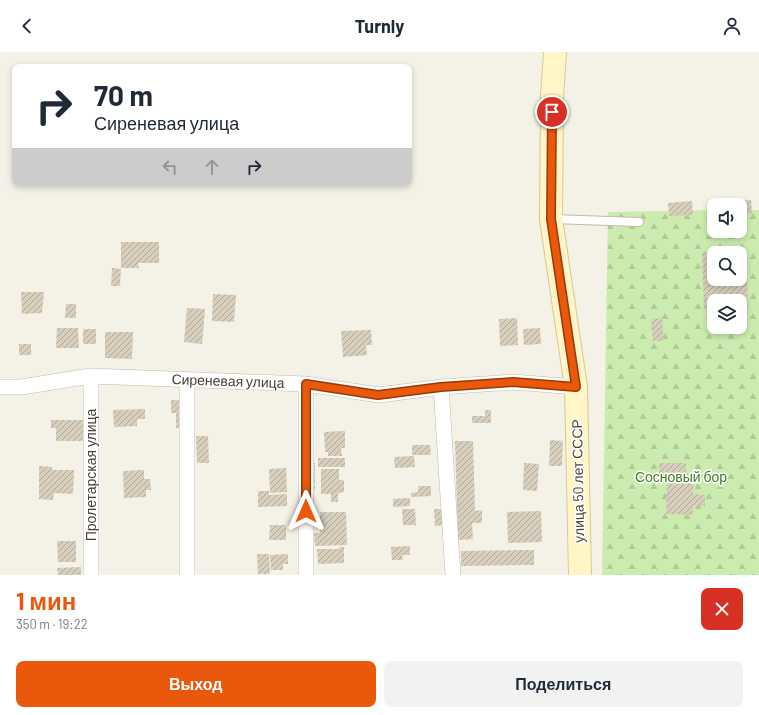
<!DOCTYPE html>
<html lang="ru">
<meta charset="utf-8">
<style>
:root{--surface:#fff;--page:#f2f2f3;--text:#1f2937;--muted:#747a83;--accent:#ea580c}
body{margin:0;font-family:Barlow,sans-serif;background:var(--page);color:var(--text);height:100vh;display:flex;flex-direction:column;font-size:15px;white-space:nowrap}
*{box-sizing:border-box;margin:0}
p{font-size:13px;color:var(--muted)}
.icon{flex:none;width:22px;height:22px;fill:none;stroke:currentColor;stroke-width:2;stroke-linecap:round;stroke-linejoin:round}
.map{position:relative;height:523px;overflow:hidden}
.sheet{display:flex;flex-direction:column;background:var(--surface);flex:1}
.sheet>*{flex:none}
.guide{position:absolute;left:12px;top:12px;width:400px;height:122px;border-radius:8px;box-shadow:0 2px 6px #0003;background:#fff;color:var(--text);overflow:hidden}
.fabs{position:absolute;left:707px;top:146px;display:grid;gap:8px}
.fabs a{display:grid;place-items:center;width:40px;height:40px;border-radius:8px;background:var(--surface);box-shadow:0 2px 6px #0003;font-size:20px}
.pin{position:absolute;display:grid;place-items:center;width:34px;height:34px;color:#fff;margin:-17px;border:2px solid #fff;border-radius:50%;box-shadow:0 1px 4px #0007}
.me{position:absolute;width:44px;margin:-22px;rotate:0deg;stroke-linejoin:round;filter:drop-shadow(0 0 3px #0008)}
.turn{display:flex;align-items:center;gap:14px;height:84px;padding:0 16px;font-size:18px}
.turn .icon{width:52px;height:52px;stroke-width:2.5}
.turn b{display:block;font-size:28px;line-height:34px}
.lanes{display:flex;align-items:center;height:38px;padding:0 16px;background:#0003;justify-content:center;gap:20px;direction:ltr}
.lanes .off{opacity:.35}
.round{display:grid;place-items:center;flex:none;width:42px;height:42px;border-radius:8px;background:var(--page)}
.summary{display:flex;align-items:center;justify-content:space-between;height:68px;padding:0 16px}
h1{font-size:24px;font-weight:700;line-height:30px;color:var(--accent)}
.action{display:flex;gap:8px;margin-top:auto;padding:8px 16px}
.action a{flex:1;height:46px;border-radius:8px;background:var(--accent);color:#fff;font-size:16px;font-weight:700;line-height:46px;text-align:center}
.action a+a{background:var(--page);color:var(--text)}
header{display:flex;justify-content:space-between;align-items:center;height:52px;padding:0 16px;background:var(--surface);font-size:18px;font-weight:700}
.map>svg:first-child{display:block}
.forest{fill:url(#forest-firs);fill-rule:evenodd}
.building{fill:url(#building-hatch);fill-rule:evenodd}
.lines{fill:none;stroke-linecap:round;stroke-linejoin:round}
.lane-casing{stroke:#c1baa9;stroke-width:10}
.street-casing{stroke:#c1baa9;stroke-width:16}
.secondary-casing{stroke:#d7c995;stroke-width:24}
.lane{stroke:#fff;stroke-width:8}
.street{stroke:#fff;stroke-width:15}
.secondary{stroke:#fff5c7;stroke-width:22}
.route-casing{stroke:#983908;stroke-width:10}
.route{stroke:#ea580c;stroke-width:7}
.labels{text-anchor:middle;stroke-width:3;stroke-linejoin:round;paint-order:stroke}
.street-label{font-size:14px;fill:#484236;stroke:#fff}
.park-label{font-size:14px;fill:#417d25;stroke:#fff}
</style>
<header><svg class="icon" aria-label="back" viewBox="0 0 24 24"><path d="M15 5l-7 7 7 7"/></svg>Turnly<svg class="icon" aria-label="person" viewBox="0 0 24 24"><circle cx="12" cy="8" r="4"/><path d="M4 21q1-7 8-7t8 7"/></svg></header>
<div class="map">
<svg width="759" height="523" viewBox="0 0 759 523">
<defs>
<pattern id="forest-firs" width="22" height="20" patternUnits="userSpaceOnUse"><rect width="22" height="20" fill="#ccebae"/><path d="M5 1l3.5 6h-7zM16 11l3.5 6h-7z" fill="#b1cb96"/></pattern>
<pattern id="building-hatch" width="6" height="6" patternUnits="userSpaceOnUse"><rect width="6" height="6" fill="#d7cebc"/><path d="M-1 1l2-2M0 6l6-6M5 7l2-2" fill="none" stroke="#b0a99a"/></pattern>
</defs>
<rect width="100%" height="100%" fill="#f4f1e7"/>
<path class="forest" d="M714,158V179H740V158H759V523H602L608,160ZM714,201H740V227H714ZM714,249H740V275H714Z"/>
<path class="building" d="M751,148L752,161L740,162V153H714V163H710V150Z
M692,149L693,163L669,164L668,151Z
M121,190H159V211H138L139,216H121Z
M746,198L748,255H740V249H714V256L704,257L702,200ZM714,201H740V227H714Z
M112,216L121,217L120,234H111Z
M21,240H44L42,261L22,262Z
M213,242L236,243L234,270L212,269Z
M66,252H76V266H65Z
M187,256L205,257L202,292L184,290Z
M517,266L518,293L500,294L499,267Z
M662,266L664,289H653L651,267Z
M57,276H78L79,296H56Z
M540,276L541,292L524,293L523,277Z
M83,277H96V292H83Z
M371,278L372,293H366L367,303L343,305L341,279Z
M105,280H133L132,307L105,306Z
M19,292H31V303H19Z
M171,348H184V376H176V361H171Z
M145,357V367H137V374L114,375L113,358Z
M485,358H491V371H472V364H485Z
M51,368H85V389H56V376H51Z
M345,379V396H341L342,404H328V400H325L324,380Z
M196,384H208L209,411H197Z
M550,388L563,389L562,414H549Z
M455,389H473L475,459L482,458V471H472L473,487L458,488Z
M412,393H430L431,403H412Z
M414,404L415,415L395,416L394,405Z
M318,406H345V415H318Z
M309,411H315V438H309Z
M524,411L539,412L537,439L523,438Z
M659,411H686V426H694L693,442L705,443V454H693V463L666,462L667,428H659Z
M39,414L52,415V418H74L73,442L54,441L53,448L39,447Z
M286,416L287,440L270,441L269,417Z
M321,417H339V428H344V440L338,441V450H331V442H321Z
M144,418V427H150L151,438H146V445L124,446L123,419Z
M418,434H431V444L411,445V441L418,440Z
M258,439H269V443L287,442V454L258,455Z
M410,446V454L393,455V447Z
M402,457H415L416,473H403Z
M434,457H443L444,473L435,474Z
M541,459L542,490L508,491L507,460Z
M320,460H346L347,493L315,494L314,481H320Z
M270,473H286V488H269Z
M57,489H76V510H58Z
M410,494V503H402L403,508H392L391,495Z
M339,495H344V511L318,512L317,497H339Z
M534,498V513L461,514V499Z
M257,502H269L270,522H258Z
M288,502V512H283V518H271L270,503Z
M81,515V523H58L57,516Z"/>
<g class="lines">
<defs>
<path id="lane" d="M552,167L639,170"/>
<path id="street" d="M187,328V523
M306,332V523
M0,335H21L91,324L306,332L379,343L441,335L513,330L576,335
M441,335L453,523
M91,523V324"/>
<path id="secondary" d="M555,0L552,44L551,167L576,335L580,523"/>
</defs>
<use href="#lane" class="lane-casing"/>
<use href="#street" class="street-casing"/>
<use href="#secondary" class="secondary-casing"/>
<use href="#lane" class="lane"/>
<use href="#street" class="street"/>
<use href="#secondary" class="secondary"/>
</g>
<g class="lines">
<defs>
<path id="route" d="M306,459V332L378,343L441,335L513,330L576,335L551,167L552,60"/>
</defs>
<use href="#route" class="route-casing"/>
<use href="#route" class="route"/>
</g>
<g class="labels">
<g class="street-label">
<text transform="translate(228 329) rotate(2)" y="5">Сиреневая улица</text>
<text transform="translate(91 423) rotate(-90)" y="5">Пролетарская улица</text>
<text transform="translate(578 429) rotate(-91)" y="5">улица 50 лет СССР</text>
</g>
<g class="park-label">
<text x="681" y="430">Сосновый бор</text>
</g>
</g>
</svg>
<div class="fabs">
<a><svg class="icon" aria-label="sound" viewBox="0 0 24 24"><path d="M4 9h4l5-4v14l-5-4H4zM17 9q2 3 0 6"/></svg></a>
<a><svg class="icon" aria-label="search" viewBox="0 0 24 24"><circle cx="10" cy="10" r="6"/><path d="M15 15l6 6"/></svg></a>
<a><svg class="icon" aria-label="layers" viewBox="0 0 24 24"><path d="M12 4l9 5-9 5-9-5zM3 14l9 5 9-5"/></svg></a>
</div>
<div class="pin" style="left:552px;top:60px;background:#d93025"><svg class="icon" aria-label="arrive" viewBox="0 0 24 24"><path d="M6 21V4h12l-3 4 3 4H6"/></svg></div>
<svg class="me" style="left:306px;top:459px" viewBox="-20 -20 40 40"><path d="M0-17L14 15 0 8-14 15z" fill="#ea580c" stroke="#fff" stroke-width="4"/></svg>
<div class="guide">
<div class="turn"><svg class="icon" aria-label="right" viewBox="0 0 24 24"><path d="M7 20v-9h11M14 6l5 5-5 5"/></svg><div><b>70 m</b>Сиреневая улица</div></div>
<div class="lanes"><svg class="icon off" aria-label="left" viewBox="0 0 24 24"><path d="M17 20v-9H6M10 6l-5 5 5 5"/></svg><svg class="icon off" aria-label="ahead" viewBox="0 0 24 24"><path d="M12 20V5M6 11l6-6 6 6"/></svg><svg class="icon" aria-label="right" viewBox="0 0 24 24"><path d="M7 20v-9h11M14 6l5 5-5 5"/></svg></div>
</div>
</div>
<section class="sheet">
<div class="summary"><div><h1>1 мин</h1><p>350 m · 19:22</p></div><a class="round" style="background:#d93025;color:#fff"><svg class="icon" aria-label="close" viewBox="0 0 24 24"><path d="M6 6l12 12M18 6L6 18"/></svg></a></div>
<div class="action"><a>Выход</a><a>Поделиться</a></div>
</section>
